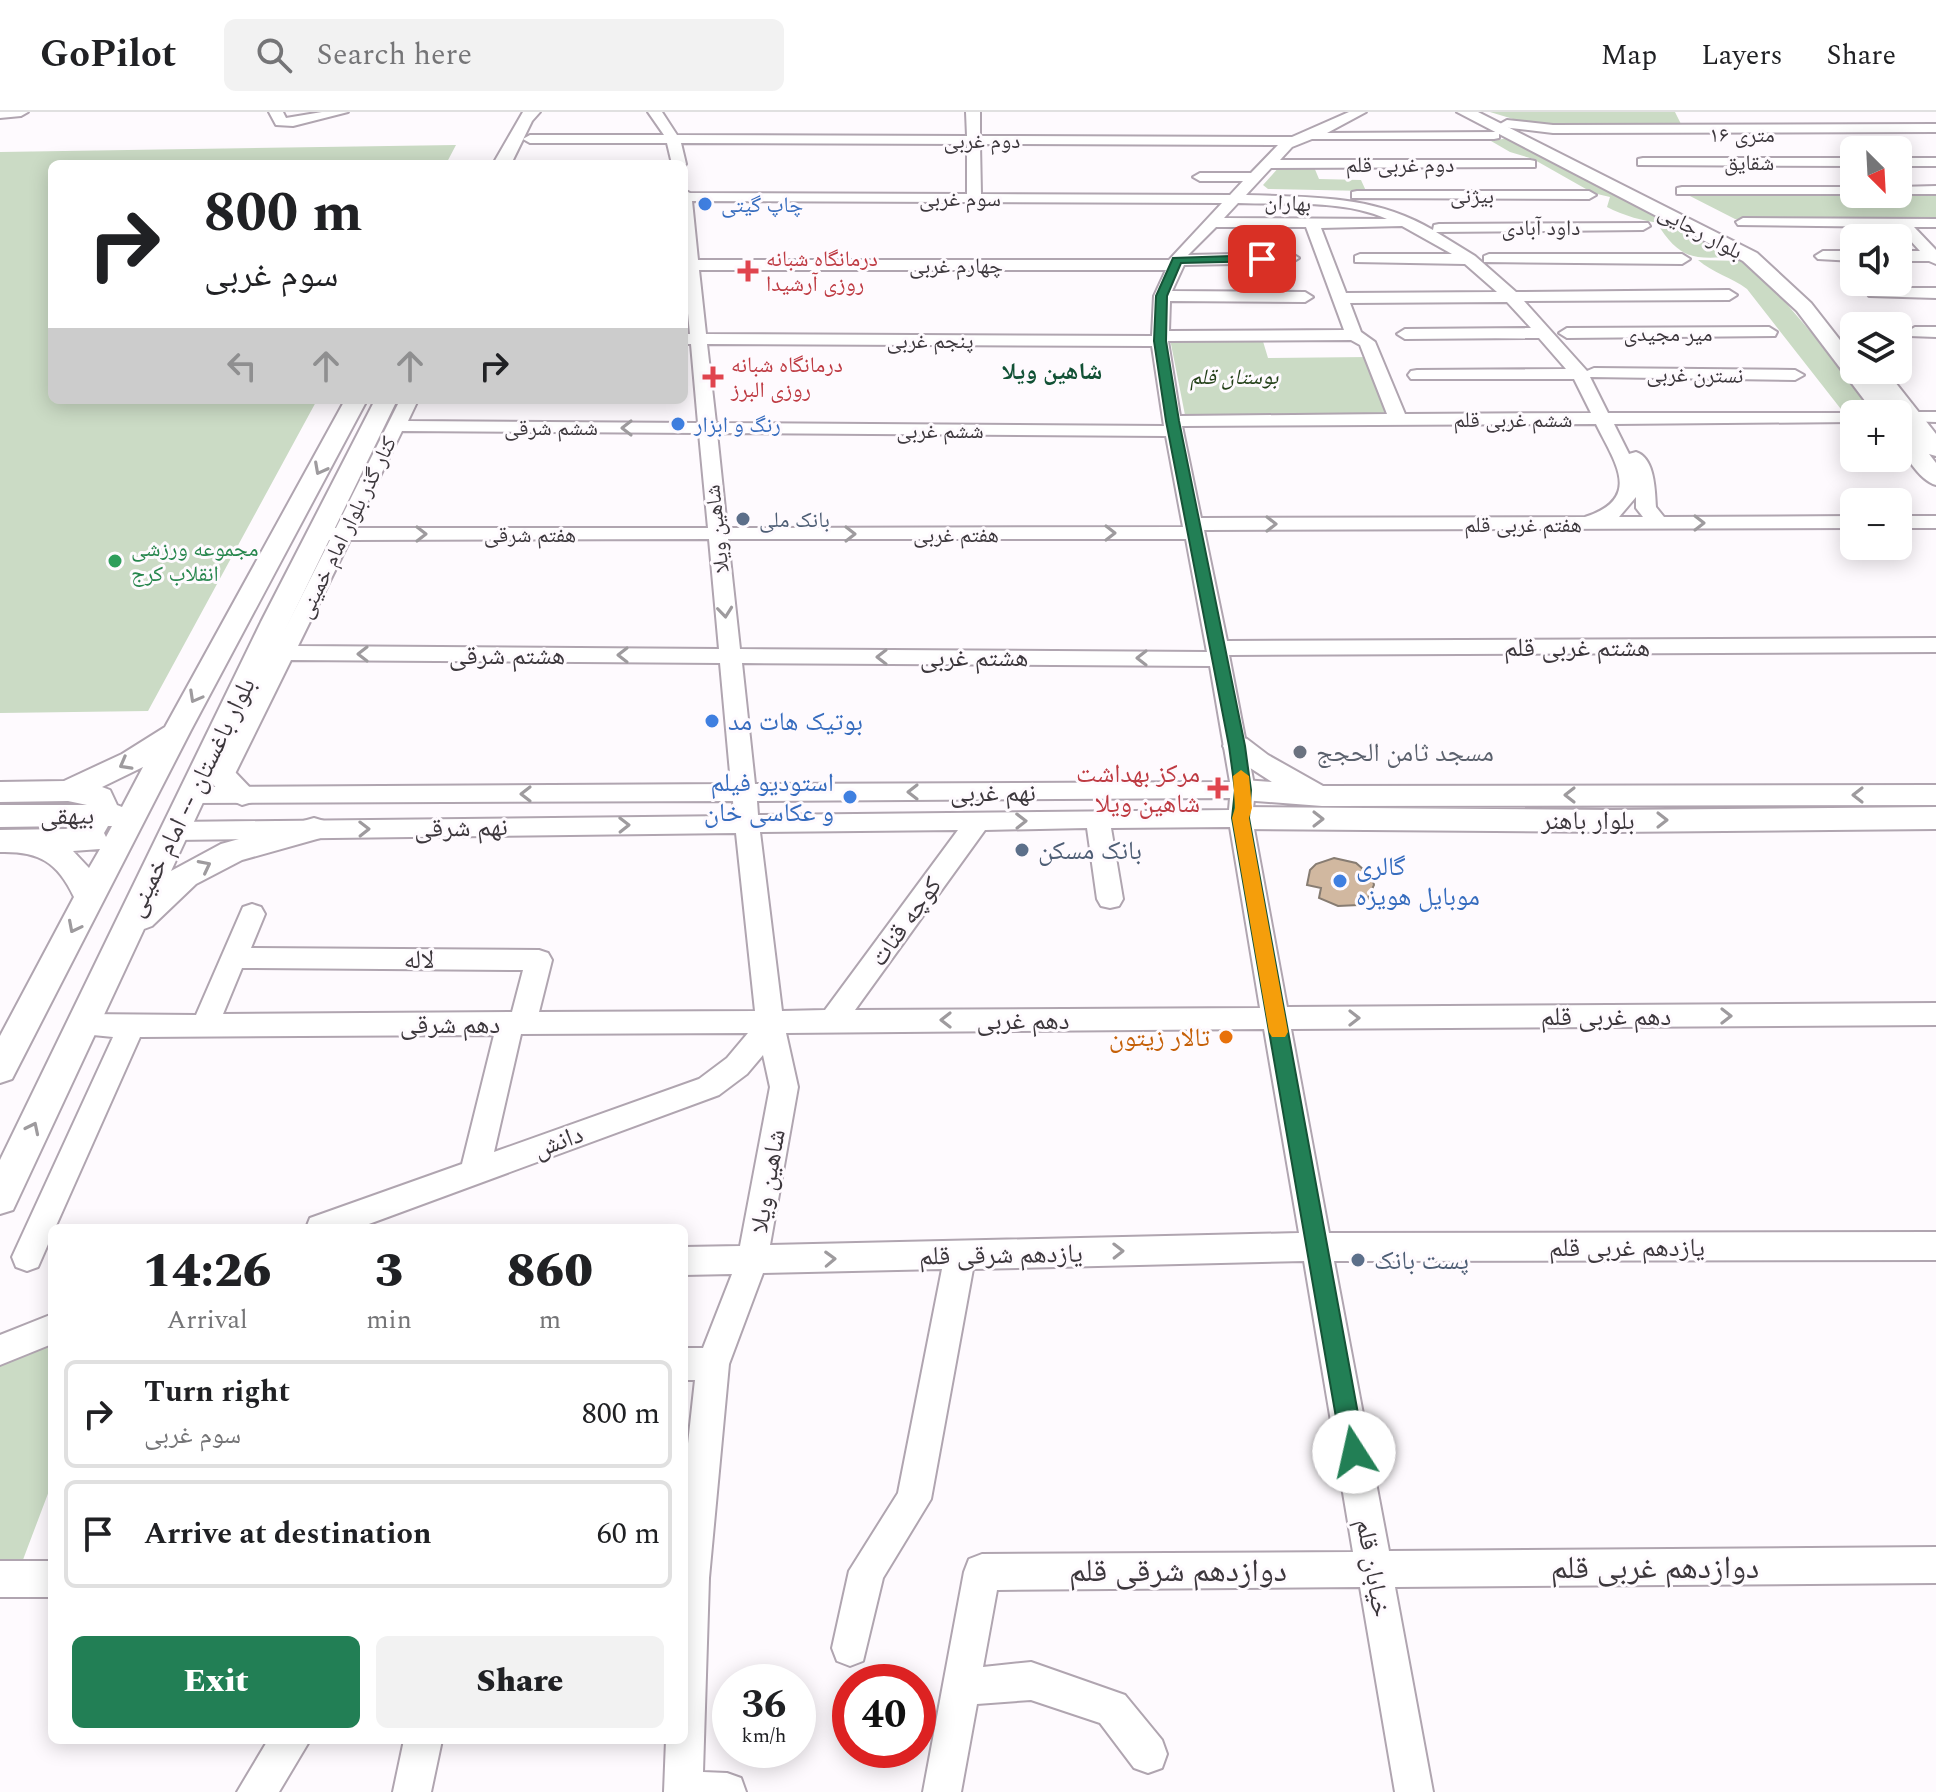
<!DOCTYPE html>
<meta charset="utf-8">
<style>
:root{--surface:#fff;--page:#f2f2f2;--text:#202124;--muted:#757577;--line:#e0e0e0;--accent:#227f55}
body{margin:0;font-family:Spectral,"Noto Naskh Arabic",serif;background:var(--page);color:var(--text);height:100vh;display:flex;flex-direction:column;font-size:30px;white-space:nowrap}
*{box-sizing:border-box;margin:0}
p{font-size:26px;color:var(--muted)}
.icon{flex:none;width:44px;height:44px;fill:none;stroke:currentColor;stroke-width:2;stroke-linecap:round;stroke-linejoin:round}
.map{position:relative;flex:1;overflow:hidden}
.panel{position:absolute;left:48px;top:1112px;width:640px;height:520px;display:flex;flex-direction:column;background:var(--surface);border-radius:12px;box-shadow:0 4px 20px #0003}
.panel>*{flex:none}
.hud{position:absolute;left:48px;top:48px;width:640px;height:244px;border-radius:12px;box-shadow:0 4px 20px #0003;background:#fff;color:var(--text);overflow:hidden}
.needle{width:52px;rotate:156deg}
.buttons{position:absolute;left:1840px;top:24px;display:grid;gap:16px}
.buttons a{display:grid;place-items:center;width:72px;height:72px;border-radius:12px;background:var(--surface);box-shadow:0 4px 20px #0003;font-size:40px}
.speed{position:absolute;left:712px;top:1552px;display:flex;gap:16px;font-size:40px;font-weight:700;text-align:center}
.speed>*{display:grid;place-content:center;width:104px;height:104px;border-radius:50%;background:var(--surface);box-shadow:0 4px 20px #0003;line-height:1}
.speed small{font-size:20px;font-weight:400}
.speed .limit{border:12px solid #d22;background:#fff;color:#111}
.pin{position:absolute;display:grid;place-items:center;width:68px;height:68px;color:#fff;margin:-34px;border-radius:16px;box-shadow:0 4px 12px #0006}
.me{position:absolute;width:88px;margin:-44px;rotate:350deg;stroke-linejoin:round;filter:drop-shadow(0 0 6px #0008)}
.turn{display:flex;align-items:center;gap:28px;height:168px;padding:0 24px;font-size:36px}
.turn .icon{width:104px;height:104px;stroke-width:2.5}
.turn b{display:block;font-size:56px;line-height:68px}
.lanes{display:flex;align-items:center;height:76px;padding:0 24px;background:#0003;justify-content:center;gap:40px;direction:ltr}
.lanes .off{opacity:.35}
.eta{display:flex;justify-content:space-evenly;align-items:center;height:136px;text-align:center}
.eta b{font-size:48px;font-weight:800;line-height:56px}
.cta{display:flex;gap:16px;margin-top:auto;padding:16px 24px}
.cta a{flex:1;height:92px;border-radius:12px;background:var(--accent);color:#fff;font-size:32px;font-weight:800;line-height:92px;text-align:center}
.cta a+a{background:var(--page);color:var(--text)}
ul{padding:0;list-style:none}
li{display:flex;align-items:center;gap:24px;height:108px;margin:0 16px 12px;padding:0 8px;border:4px solid var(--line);border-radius:12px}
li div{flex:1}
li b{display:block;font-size:30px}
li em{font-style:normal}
header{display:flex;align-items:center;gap:48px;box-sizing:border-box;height:112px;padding:0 40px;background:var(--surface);border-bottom:2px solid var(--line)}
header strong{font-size:38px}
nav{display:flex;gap:44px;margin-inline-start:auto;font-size:28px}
.search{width:560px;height:72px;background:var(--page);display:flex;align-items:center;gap:20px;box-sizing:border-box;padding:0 28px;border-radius:12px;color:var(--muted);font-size:30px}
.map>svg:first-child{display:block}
.green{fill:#cbdbc5}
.building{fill:#d1b8a0;stroke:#877c72;stroke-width:2}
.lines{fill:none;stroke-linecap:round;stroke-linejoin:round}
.minor-casing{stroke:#b0a5b0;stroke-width:4}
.major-casing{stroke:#b0a5b0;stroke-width:4}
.minor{fill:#fff;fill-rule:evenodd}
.major{fill:#fff;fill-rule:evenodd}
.oneway{stroke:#9e9b9e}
.route{fill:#227f55;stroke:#165337;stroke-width:2}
.slow{fill:#f59e0b}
.shop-dot{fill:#3f7fe0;stroke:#fefafe;stroke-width:3}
.health-dot{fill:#e0444e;stroke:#fefafe;stroke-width:3}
.service-dot{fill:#5c6f8a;stroke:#fefafe;stroke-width:3}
.leisure-dot{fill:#2e9e5b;stroke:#fefafe;stroke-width:3}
.worship-dot{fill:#6b7280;stroke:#fefafe;stroke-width:3}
.food-dot{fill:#e8710a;stroke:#fefafe;stroke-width:3}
.labels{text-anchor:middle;stroke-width:6;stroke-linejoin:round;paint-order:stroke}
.far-street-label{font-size:22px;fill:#3c373c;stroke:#fefafe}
.far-shop-label{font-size:22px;fill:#366cbe;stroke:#fefafe;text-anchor:start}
.far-health-label{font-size:22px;fill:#be3a42;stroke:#fefafe;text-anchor:start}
.far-park-label{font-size:22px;font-style:italic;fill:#244119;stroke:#fefafe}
.far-service-label{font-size:22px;fill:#4e5e75;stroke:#fefafe;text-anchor:start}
.far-leisure-label{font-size:22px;fill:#27864d;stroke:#fefafe;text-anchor:start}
.far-neighbourhood-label{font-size:24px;font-weight:bold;fill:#115135;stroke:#fefafe}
.street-label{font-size:26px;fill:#3c373c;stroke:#fefafe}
.shop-label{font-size:26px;fill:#366cbe;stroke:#fefafe;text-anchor:start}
.worship-label{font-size:26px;fill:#5b616d;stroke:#fefafe;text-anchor:start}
.health-label{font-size:26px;fill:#be3a42;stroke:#fefafe;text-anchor:end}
.service-label{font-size:26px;fill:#4e5e75;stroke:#fefafe;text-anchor:start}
.food-label{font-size:26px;fill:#c56008;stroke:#fefafe;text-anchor:end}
.near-street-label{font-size:32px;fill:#3c373c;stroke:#fefafe}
</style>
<header>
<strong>GoPilot</strong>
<div class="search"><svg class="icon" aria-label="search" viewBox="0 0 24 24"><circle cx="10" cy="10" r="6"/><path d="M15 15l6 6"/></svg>Search here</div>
<nav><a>Map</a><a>Layers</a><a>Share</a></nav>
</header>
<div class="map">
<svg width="1936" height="1680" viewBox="0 0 1936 1680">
<rect width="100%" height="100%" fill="#fefafe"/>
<path class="green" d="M1490,0H1675L1682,14L1544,12L1523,10Z
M1508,26L1683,113L1734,145C1697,146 1683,150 1660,116L1662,111C1645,110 1622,103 1607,95L1610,85L1593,81L1533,47L1510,40L1491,29Z
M456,33L446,52H52V288H317L148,599L0,601V40Z
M1280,54L1314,55L1319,67L1361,68L1366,79L1268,77L1263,73Z
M1686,82H1936V108L1735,107Z
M1698,148L1741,149L1767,169L1881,302L1844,301L1747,177C1731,165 1713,161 1698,148Z
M1262,226L1268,246L1369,245L1390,302L1185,303L1170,227Z
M52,1229V1371L21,1453L0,1452V1250Z"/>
<path class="building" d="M1334,746L1356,751L1372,765L1374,773L1367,788L1359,793L1338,794L1319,786L1321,776L1307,773L1310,758L1316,752Z"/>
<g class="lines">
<defs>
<path id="minor" d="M0,0H28L21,4L0,6Z
M269,0H283L286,6L322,0H348L293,14L276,13Z
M648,0H662L677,23L967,24L966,0H980V24L1292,25L1349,0H1366L1327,21L1499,20V26L1494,27H1312L1292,35L1280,48H1530L1535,49V55L1271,56L1246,83C1311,85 1375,83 1433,118L1434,113L1439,112L1648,111L1650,114L1643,118L1436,120L1475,144L1516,180L1729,178L1737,183L1729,188L1524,189L1587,259L1594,256L1795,258L1804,263L1795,268L1590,265L1608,301H1860L1854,302V310L1614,312L1629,342L1636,340C1655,346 1655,379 1656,395L1664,405L1854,404V416L1204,418L1227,529L1936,526V540L1229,543L1255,678L1252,706L1287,895L1936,891V913L1291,917L1329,1121L1936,1120V1148L1334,1149L1389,1439L1936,1435V1471L1395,1475L1433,1680H1395L1360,1475L997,1478L983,1555L1031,1550L1125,1583L1162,1628L1167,1642L1162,1656L1148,1661L1134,1656L1100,1611L1031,1588L977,1592L961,1680H923L964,1460L969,1447L982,1442L1353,1440L1304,1149L973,1157L931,1387L883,1466L863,1549L850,1554L837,1549L832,1536L849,1459L898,1381L942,1157L763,1161L729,1252L709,1466L703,1660L727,1661L741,1666L746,1680H664L666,1628H684V1368L695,1268H684V1236H703L732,1162L684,1163V1135L740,1134L770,975L763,943L747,962L719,983L358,1116H306L310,1106L462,1052L494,923L140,925L55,1116H52V1123L38,1155L27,1159L16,1155L12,1145L113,925L73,921L69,913L73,905L83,902L196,903L243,795L252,792L261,795L265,802L251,836L539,838L548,841L552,848L539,900L755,899L736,721L174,728L165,725L162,719L165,713L174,710L734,704L733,689L191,691L183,689L179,683L183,677L191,675L731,672L720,551L291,548L230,672H214L210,666L330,428L311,426L308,422L318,416H336L400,288H418L408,309L698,311L691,232H684V222H690L684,160V78L690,81L967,82V32L681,31L686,52L684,55V52H672L667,31H530L523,27L530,23H664ZM980,32L1278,33L1251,61H1200L1193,65L1200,69H1243L1230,83L981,82ZM692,89L1222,91L1169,148H698ZM1238,91C1286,93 1342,87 1387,107L1224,106ZM1402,114L1452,142H1360L1355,144V150L1465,152L1497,180L1346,181L1321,116ZM1216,115H1306L1344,218L1169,219L1170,189L1305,190L1313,185L1305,180L1172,179L1184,153L1291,151L1299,146L1291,141L1188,143ZM699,158H1166L1154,184L1152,224L706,222ZM1507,190L1531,216L1405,217L1397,222L1405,227L1539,226L1566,257L1417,258L1411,259L1408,263L1411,267H1574L1591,301L1405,302L1375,230L1361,220L1350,191ZM1351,228L1360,233L1387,302L1180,304L1168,229ZM707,232L1152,234L1164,314L716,311ZM1596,312C1615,351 1643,386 1585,405L1201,406L1182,314ZM402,319L699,321L708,416H355ZM717,321L1166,324L1183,415L727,416ZM1636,385V396L1643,405H1619ZM709,427L719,537L298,534L350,428ZM728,427H1186L1207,540L740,537ZM742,551L1210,554L1230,670L755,672ZM1230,686L1229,698L758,703L757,689ZM1230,715L1260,896L855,898L985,718L1087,716L1097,787L1101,794L1110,796L1119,794L1123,787L1111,716ZM958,718L825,898L782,899L760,720ZM242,856L523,858L512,900L223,902ZM1264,917L1299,1121L770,1133L798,975L786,921ZM748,921L727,946L699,967L494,1040L521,922Z
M1507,8L1553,13L1936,12V20L1553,21L1502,15L1500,12Z
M1643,46H1854V54L1638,53V47Z
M1898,46H1936V54H1898Z
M1936,74V82H1893H1898V75Z
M1682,75H1854V82H1859H1677V76Z
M1357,79H1589L1596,83L1589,87L1352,86V80Z
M1743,106L1936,107V115H1914L1936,138V152L1929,149H1898V139H1920L1898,115L1738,113L1736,110Z
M1823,139H1854V149L1818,147L1815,144Z
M1489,142H1682L1690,147L1682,152L1484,150V144Z
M1875,176H1936V186L1869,184L1867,181Z
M1769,215L1777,220L1775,224L1567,226L1559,221L1567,216Z
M1915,215H1936V225L1909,224L1907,220Z
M1911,300H1936V310L1905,309L1902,305Z
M1898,404H1936V416H1898Z
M50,1203L52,1232L0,1253V1223Z
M0,1449H52V1485H0Z
M268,1628H310L279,1680H237Z
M404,1628H442L431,1680H393Z"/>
<path id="major" d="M523,0H540L532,9L511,52H493Z
M1457,0H1478L1757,141L1811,191L1854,246V258H1863L1872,270L1883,264L1891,265L1936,322V344L1929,342L1936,351V373C1920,369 1898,337 1898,321H1912L1898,302H1875L1797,199L1743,149Z
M345,288H367L191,618L12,967L0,971V924L74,785C57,749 38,739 0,740V718L66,717L72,714L0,715V693H87L68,689L0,690V670L64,669L122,642L165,615ZM143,655L122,695L117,693L110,678L102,675ZM108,714H112L106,725L104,721ZM100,737L89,756L73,739Z
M375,288H397L231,630L235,660L257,683L252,690L242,693L224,685L212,671L171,759L221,732L314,706L324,709L329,717L324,725L242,748L196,772L152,814L144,817L13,1098L0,1102V1048L261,510Z
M1237,624L1247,627L1268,643L1323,674L1936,673V693L1322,694L1243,688L1233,685L1229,678L1233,671L1243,668L1272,670L1227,641L1223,634L1227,627Z
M1240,695L1612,698L1936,695V717L1612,720L1240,717L1230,713L1225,706L1230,699Z"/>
</defs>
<use href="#minor" class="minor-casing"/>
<use href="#major" class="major-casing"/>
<use href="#minor" class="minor"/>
<use href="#major" class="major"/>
</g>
<defs><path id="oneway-chevron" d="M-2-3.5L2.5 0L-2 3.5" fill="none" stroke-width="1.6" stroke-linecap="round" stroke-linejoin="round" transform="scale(2)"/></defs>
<g class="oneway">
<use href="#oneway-chevron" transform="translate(627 316) rotate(-180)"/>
<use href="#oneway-chevron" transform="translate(320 357) rotate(118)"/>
<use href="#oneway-chevron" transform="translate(1699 411)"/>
<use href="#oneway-chevron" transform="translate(1271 412)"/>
<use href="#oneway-chevron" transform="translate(1110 421)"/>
<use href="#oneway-chevron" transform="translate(421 422)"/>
<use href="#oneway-chevron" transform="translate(850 422)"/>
<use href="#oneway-chevron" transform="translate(725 500) rotate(84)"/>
<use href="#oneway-chevron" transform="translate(363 542) rotate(-180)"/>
<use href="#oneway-chevron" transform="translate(623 543) rotate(-180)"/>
<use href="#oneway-chevron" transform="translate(882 545) rotate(-180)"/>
<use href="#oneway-chevron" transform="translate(1142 546) rotate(-180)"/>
<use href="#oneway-chevron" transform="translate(195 585) rotate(119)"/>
<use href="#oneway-chevron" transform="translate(125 652) rotate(151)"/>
<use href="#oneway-chevron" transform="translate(913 680) rotate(180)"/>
<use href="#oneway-chevron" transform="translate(526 682) rotate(180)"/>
<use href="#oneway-chevron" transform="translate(1570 683) rotate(180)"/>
<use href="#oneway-chevron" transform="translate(1858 683) rotate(180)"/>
<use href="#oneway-chevron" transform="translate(1318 707)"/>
<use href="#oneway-chevron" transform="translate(1662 708)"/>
<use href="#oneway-chevron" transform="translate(1021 709) rotate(-1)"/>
<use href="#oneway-chevron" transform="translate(624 713) rotate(-1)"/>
<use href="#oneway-chevron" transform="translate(364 717) rotate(-1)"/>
<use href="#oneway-chevron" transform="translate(205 754) rotate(-27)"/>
<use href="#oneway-chevron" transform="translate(74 815) rotate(117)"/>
<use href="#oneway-chevron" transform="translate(1726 904)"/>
<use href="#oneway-chevron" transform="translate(1354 906)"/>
<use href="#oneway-chevron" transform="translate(946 908) rotate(180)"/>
<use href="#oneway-chevron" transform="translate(33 1016) rotate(-64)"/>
<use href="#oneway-chevron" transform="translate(1118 1139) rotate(-1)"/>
<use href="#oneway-chevron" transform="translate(830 1147) rotate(-2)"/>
</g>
<path class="route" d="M1262,143L1268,147L1266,149L1181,151L1167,184L1166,229L1179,309L1245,634L1251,678L1249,706L1365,1340L1362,1348L1354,1352L1345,1348L1342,1340L1232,706L1235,678L1229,634L1166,309L1154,229L1156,184L1173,146Z"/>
<path class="slow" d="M1241,658L1249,664L1252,696L1249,706L1288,920L1285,925H1272L1269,920L1232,706L1235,696L1233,664Z"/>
<g class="shop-dot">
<circle cx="705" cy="92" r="8"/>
<circle cx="678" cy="312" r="8"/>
<circle cx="712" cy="609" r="8"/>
<circle cx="850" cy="685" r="8"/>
<circle cx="1340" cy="769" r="8"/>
</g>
<g class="health-dot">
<path d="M744 147h8v8h8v8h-8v8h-8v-8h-8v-8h8z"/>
<path d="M709 253h8v8h8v8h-8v8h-8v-8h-8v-8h8z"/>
<path d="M1214 664h8v8h8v8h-8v8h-8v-8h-8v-8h8z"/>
</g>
<g class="service-dot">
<circle cx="743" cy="407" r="8"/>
<circle cx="1022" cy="738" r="8"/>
<circle cx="1358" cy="1148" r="8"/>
</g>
<circle class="leisure-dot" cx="115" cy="449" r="8"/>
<circle class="worship-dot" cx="1300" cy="640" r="8"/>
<circle class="food-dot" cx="1226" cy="925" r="8"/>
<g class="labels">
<g class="far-street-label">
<text x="1742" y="30">۱۶ متری</text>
<text x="982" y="36">دوم غربی</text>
<text x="1749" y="58">شقایق</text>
<text x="1400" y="60">دوم غربی قلم</text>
<text x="1472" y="91">بیژنی</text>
<text x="960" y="94">سوم غربی</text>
<text transform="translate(1288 90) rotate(3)" y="8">بهاران</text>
<text x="1541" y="123">داود آبادی</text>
<text transform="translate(1701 119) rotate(28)" y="8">بلوار رجایی</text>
<text x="956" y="161">چهارم غربی</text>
<text x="1668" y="229">میر مجیدی</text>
<text x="930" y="236">پنجم غربی</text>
<text transform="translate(1695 262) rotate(1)" y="8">نسترن غربی</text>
<text x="1513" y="315">ششم غربی قلم</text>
<text x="551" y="323">ششم شرقی</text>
<text x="940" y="326">ششم غربی</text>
<text x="1523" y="420">هفتم غربی قلم</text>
<text transform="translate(346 415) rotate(-64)" y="8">کنار گذر بلوار امام خمینی</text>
<text transform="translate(716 417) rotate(-96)" y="8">شاهین ویلا</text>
<text x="530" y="430">هفتم شرقی</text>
<text x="956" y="430">هفتم غربی</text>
</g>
<g class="far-shop-label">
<text x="721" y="100">چاپ گیتی</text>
<text x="694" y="320">رنگ و ابزار</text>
</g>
<g class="far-health-label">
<text x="766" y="154">درمانگاه شبانه<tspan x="766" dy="25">روزی آرشیدا</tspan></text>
<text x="731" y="260">درمانگاه شبانه<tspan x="731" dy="25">روزی البرز</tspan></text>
</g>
<g class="far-park-label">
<text x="1234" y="272">بوستان قلم</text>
</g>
<g class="far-service-label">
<text x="759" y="415">بانک ملی</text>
</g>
<g class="far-leisure-label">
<text x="131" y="444">مجموعه ورزشی<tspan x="131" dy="25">انقلاب کرج</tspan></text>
</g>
<g class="far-neighbourhood-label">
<text x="1052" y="267">شاهین ویلا</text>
</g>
<g class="street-label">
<text x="1577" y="544">هشتم غربی قلم</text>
<text x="507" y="552">هشتم شرقی</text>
<text x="974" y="554">هشتم غربی</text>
<text x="993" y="689">نهم غربی</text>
<text transform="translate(190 685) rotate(-64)" y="9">بلوار باغستان -- امام خمینی</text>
<text transform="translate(67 703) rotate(-1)" y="9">بیهقی</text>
<text x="1588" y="717">بلوار باهنر</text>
<text transform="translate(461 715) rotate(-1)" y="9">نهم شرقی</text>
<text transform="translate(905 809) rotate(-54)" y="9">کوچه قنات</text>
<text x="419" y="856">لاله</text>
<text x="1606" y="913">دهم غربی قلم</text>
<text x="1023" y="917">دهم غربی</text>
<text x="450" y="921">دهم شرقی</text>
<text transform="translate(558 1029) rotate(-20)" y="9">دانش</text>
<text transform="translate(767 1069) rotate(-80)" y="9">شاهین ویلا</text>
<text x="1627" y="1144">یازدهم غربی قلم</text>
<text transform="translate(1001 1142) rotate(-1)" y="9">یازدهم شرقی قلم</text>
<text transform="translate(1374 1456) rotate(80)" y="9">خیابان قلم</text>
</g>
<g class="shop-label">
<text x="728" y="618">بوتیک هات مد</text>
<text x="834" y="679" text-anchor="end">استودیو فیلم<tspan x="834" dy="30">و عکاسی خان</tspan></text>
<text x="1356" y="763">گالری<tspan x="1356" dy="30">موبایل هویزه</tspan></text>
</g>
<g class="worship-label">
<text x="1316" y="649">مسجد ثامن الحجج</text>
</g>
<g class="health-label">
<text x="1200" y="670">مرکز بهداشت<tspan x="1200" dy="30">شاهین ویلا</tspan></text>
</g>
<g class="service-label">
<text x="1038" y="747">بانک مسکن</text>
<text x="1374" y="1157">پست بانک</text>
</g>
<g class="food-label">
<text x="1210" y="934">تالار زیتون</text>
</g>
<g class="near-street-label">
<text x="1655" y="1466">دوازدهم غربی قلم</text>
<text x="1178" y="1469">دوازدهم شرقی قلم</text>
</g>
</g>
</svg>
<div class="buttons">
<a><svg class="needle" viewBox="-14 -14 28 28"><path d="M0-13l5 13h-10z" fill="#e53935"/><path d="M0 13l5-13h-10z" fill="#757577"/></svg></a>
<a><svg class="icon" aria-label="sound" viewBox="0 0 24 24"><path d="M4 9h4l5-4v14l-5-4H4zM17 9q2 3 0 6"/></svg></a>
<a><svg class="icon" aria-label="layers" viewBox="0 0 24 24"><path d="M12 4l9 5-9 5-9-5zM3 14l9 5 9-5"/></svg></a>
<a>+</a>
<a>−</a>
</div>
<div class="speed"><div>36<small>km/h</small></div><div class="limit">40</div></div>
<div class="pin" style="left:1262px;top:147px;background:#d93025"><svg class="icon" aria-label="arrive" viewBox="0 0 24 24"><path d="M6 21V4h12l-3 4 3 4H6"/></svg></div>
<svg class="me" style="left:1354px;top:1340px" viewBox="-20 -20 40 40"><circle r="19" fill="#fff"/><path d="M0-13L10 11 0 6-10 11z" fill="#227f55"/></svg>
<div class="hud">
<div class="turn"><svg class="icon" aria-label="right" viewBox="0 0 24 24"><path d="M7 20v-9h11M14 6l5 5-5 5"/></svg><div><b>800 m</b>سوم غربی</div></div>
<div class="lanes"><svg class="icon off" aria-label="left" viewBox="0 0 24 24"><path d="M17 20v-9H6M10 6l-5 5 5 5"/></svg><svg class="icon off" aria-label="ahead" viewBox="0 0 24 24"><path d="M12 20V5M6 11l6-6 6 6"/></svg><svg class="icon off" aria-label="ahead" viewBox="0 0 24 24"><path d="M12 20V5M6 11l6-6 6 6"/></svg><svg class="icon" aria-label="right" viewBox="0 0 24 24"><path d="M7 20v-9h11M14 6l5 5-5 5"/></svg></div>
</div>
<section class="panel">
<div class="eta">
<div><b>14:26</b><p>Arrival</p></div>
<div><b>3</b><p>min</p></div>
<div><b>860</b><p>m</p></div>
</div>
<ul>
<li><svg class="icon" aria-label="right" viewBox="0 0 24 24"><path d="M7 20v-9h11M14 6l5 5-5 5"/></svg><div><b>Turn right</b><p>سوم غربی</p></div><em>800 m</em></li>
<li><svg class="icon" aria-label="arrive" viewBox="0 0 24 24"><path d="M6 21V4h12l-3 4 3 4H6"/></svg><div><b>Arrive at destination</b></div><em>60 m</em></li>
</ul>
<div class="cta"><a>Exit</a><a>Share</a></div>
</section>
</div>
